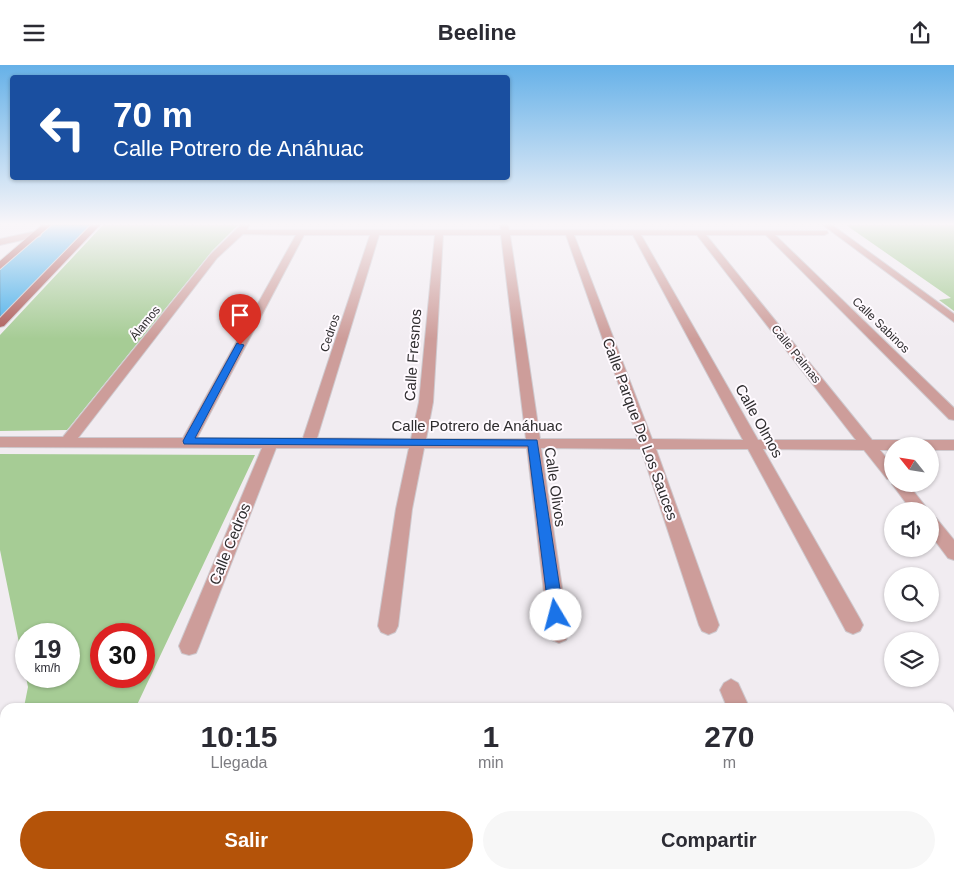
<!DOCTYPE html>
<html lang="es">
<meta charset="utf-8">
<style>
:root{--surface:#fff;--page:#f7f7f7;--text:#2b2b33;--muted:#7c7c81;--accent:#b45309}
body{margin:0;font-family:Arial,sans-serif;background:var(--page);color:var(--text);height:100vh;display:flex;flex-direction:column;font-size:19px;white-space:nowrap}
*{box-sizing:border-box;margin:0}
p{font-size:16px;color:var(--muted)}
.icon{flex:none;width:28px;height:28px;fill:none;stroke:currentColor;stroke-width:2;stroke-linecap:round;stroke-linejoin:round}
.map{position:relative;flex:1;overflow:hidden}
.details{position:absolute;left:0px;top:638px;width:955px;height:176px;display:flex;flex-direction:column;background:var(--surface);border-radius:15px 15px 0 0;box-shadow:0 1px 4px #0004}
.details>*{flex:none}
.banner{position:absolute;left:10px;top:10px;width:500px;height:105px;border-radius:5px;box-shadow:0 1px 4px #0004;background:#1a4fa0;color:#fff;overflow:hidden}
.needle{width:32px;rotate:300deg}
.tools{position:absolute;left:884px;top:372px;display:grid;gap:10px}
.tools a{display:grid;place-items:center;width:55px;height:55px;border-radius:50%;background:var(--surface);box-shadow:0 1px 4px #0004;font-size:25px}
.speed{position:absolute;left:15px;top:558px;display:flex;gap:10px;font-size:25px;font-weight:700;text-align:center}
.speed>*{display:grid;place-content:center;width:65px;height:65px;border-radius:50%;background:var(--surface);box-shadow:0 1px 4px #0004;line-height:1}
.speed small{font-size:12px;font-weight:400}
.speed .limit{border:8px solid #d22;background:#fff;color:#111}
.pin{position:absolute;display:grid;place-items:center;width:42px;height:42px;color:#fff;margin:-51px -21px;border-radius:50% 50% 50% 0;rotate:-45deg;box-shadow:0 0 5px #0007}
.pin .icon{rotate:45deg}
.me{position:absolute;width:55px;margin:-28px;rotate:352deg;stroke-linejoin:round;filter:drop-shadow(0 0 4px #0008)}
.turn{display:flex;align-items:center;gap:18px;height:105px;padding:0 20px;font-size:22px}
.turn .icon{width:65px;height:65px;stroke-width:2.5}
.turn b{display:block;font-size:35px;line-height:42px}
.eta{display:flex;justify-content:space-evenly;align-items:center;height:85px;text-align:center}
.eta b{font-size:30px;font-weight:700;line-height:35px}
.action{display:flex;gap:10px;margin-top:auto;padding:10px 20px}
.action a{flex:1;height:58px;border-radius:30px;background:var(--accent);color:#fff;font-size:20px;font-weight:700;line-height:58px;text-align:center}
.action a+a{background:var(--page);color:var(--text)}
header{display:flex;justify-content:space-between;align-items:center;height:65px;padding:0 20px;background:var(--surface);font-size:22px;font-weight:700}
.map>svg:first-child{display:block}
.green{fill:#a6cc95;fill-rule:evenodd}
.water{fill:#44ade8;stroke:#3d86b0}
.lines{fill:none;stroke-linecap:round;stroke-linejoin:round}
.minor-casing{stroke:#cec9ce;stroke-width:2}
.major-casing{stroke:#cec9ce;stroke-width:2}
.minor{fill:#cd9d9a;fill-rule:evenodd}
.major{fill:#aa5754;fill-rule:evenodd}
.route{fill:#1a73e8;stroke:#114b97}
.labels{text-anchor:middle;stroke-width:4;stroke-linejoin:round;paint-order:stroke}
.far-street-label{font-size:12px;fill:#2e2c2e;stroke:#fffaff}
.street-label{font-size:15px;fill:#2e2c2e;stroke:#fffaff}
</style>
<header><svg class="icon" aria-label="menu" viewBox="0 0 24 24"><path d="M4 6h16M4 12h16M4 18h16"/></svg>Beeline<svg class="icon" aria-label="share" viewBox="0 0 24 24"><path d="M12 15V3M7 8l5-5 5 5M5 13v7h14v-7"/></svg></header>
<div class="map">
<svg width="954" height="813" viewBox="0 0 954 813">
<rect width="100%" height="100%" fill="#f1ecf1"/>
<path class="green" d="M103,160H238L212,186L67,365L0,366V270Z
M846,160H954V246L939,235L951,233Z
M0,389L255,390L136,642H24L28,622L0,485ZM26,569H69V611H26ZM101,569H144V611H101Z"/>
<path class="water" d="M47,160H96L0,259V201Z"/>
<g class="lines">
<defs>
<path id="minor" d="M241,160H249L247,165H501L500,160H508L509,165L827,166L828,168L824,170H775L954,343V355L949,354L766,170H706L872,375H954V385H930V381H892V385H880L892,400V415L887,414L864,385L763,384L860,554L863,560L860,566L853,569L846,566L748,384H656L719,560L716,566L709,569L702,566L699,560L641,384L541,383L569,569L566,575L559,578L552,575L549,569L527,383H424L412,444L398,561L395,567L388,570L381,567L378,561L396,444L409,383H276L199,581L196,588L189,590L182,588L179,581L262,383L0,382V372H63L211,189ZM243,169L296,170L183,373H78L217,193ZM304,170H370L303,373H197ZM379,170H435L419,337L411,374L317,373ZM443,170H501L526,374H426L433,337ZM510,170H566L638,374H540ZM574,170H633L743,375L652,374ZM641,170H697L856,375H758Z
M823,160H832L954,249V257Z
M37,166L41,169L40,171L0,180V174Z
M892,419H908L929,446H912Z
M930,451L936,453L954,475V495L948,493L930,469Z
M731,614L738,618L749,642H727L720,625L724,618Z
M950,706H954V730H950Z
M0,715H5V739H0Z
M784,809H810L811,813H785Z"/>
<path id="major" d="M42,160H51L0,204V196Z
M91,160H100L4,261L0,262V253Z"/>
</defs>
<use href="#minor" class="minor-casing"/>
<use href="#major" class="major-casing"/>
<use href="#minor" class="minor"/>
<use href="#major" class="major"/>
</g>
<linearGradient id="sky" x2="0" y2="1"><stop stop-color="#66b1e8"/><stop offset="0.58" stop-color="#f9f6f9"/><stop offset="1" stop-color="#f9f6f9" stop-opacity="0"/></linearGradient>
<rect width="954" height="274" fill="url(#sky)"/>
<path class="route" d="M237,278L244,280L195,373L537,375L564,550L562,555L556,557L551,555L549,550L528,381L184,379L183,376Z"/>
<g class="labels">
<g class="far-street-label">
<text transform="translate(145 258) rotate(-51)" y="4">Álamos</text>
<text transform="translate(881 260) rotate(44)" y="4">Calle Sabinos</text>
<text transform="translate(330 268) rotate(-72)" y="4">Cedros</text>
<text transform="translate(796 289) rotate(51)" y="4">Calle Palmas</text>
</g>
<g class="street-label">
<text transform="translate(413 290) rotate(-86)" y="5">Calle Fresnos</text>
<text transform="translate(759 356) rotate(61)" y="5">Calle Olmos</text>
<text x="477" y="366">Calle Potrero de Anáhuac</text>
<text transform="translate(640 364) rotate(70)" y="5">Calle Parque De Los Sauces</text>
<text transform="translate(555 422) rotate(82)" y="5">Calle Olivos</text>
<text transform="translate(230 479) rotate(-68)" y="5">Calle Cedros</text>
</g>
</g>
</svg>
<div class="tools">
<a><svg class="needle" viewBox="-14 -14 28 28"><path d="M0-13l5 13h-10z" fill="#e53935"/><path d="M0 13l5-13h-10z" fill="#7c7c81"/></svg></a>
<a><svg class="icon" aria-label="sound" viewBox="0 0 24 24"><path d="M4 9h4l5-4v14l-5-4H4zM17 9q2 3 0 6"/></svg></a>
<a><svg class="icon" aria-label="search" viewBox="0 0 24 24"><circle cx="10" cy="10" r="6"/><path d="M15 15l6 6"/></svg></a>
<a><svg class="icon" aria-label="layers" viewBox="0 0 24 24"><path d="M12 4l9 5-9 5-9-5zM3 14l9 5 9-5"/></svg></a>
</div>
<div class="speed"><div>19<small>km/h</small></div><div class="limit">30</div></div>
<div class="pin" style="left:240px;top:280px;background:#d93025"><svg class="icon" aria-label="arrive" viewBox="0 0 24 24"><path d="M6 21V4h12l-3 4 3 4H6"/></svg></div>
<svg class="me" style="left:556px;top:550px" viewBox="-20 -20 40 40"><circle r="19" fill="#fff"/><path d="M0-13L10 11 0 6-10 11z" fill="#1a73e8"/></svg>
<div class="banner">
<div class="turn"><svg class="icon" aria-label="left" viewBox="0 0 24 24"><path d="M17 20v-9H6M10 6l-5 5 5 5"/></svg><div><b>70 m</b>Calle Potrero de Anáhuac</div></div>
</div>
<section class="details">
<div class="eta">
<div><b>10:15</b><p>Llegada</p></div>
<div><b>1</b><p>min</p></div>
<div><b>270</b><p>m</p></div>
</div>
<div class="action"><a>Salir</a><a>Compartir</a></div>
</section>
</div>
